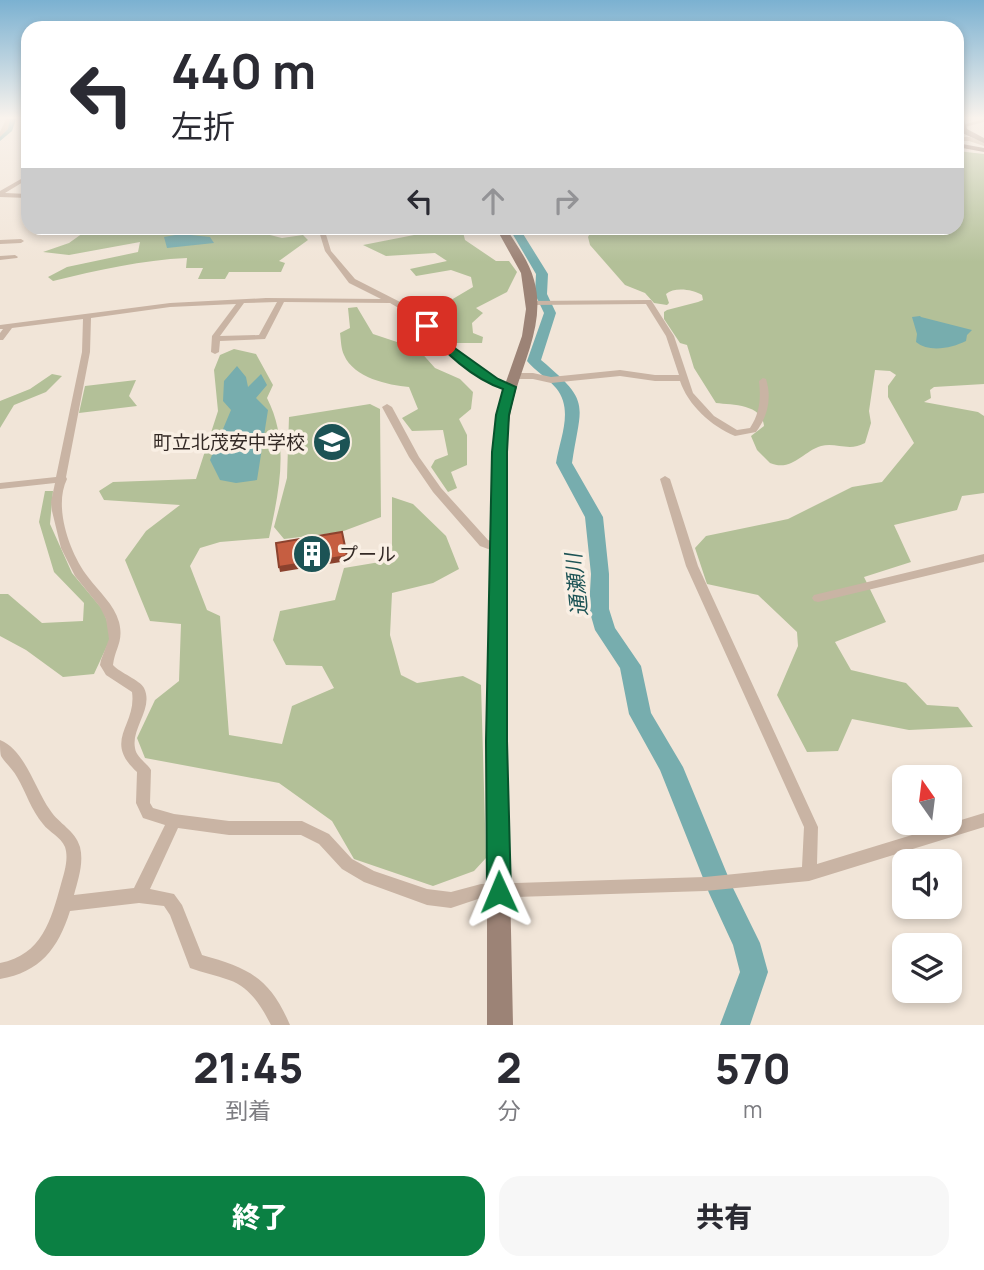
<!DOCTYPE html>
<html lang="ja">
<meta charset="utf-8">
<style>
:root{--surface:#fff;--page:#f7f7f7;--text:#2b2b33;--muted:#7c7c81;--accent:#0b8043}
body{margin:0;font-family:Manrope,"Noto Sans JP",sans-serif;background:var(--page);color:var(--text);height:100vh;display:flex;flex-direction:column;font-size:26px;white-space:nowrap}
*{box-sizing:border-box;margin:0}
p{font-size:23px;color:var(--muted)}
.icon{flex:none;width:38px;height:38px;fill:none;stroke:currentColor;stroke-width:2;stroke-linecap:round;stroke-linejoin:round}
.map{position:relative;height:1025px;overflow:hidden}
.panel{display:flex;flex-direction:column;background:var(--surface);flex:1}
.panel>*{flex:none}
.top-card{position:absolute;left:21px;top:21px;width:943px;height:214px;border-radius:21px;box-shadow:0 4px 10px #0003;background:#fff;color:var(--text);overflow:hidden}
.needle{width:46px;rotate:346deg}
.fabs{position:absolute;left:892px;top:765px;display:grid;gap:14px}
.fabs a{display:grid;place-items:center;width:70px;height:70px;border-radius:14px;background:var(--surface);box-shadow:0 4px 10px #0003;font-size:35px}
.pin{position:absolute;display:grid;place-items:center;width:60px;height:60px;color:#fff;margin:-30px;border-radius:14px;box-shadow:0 4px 10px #0006}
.me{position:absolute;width:77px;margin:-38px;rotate:359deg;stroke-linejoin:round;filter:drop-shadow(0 0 5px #0008)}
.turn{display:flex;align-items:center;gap:24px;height:147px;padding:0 35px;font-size:32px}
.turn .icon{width:91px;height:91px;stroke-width:2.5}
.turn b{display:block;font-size:49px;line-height:60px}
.lanes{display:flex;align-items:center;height:66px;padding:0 35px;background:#0003;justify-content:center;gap:35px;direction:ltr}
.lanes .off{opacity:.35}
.eta{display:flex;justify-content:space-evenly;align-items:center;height:119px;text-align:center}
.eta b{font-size:42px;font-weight:800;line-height:49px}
.action{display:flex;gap:14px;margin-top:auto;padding:14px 35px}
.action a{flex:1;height:80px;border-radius:21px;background:var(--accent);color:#fff;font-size:28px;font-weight:800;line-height:80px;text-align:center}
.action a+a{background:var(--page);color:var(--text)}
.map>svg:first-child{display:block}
.green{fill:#b3c098}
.water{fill:#77adae}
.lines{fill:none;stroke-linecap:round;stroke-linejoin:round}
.river{fill:#77adae;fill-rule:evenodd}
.street{fill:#c9b4a4;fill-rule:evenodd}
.secondary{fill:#9c8376;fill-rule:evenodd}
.shaded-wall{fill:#8b422e}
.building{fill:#c65e41;stroke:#8b422e;stroke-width:2}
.route{fill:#0b8043;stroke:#07532c;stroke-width:2}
.labels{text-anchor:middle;stroke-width:7;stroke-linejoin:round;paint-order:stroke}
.poi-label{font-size:19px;fill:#342a26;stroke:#f9efe4;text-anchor:end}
.water-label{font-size:21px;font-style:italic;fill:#1c5355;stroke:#f9efe4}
</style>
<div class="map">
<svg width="984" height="1025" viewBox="0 0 984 1025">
<rect width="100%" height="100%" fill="#f1e5d8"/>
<path class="green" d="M957,151L984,154V384L934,387L930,390L931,398L924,402L978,412L984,416V493L962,496L957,510L894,525L911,562L864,577L886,622L835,642L851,670L906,683L927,705L958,707L973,727L909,730L852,719L838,751L807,752L777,695L798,646L797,632L758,595L707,584L695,548L706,536L788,519L852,487L882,482L914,443L888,397V386L896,375L890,371L875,370L869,411L871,423L865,443C849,452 836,442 821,446C802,452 792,472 770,463L757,450L751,436L764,426C762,404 733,405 716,403L694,368L687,345L680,343L664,319V312L667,310L698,302L703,300L702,295C692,289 674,287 666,294L669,303L667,305L654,303L645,293L625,285L590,245L588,237L593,228H957Z
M114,228H265L262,233L282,238L303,235L308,240L279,261L285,263L281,272H229L225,279H198L203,268H186L187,258C142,260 98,270 53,281L48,277L67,267L138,252L140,242L69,255L43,252L69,243L83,233Z
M413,228H462L465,240L496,261H509L517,272L507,292L476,308L483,313L472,323L473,333L483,337L482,343H453L434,322L442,310L454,307L451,300L473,287L471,277L451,270L416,276L410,269L447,261L435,253L386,256L363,245L414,235Z
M357,307L373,334L418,349L435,368L460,379L473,392L471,409L459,419L467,435V465L451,472L457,488L448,492L431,467L435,460L448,455L443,430L412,431L402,418L418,409L409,387C388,385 354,378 344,355C341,349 341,340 340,333L350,328L348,308Z
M234,349L256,354L273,385L267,398C290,443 279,491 269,538L220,542L200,548L190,566L207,610L220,616L229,735L282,744L292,706L334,688L322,666L286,665L273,640L280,611L335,600L344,568L392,560V497L413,504L446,536L459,569L433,583L392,593L390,635L401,675L417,683L463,676L481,685L486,858L474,871L433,886L354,859L332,821L279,783L145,758L137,738L155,700L179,681L181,624L150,621L125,560L146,531L180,505L104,500L99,491L113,482L196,479L218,411L214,370L220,355Z
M52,374L62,376L46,392L14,405L0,428V401L30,389Z
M136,380L129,396L137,406L79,413L85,386Z
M370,404L380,409L381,517L341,532L284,539L274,527L287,478L289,417Z
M45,491H53L50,524L72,573L103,610L112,635L94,674L63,677L26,650L0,636V594H8L42,623L83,621L84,603L54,572L39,522Z"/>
<path class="water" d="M181,234L210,237L214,243L167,248L164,237Z
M920,316L921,317L972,330L967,335L966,341C952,348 929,353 916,342L917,334L912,317Z
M237,366L246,377L248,387L261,374L267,385L256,398L268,410L257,480L236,483L220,480L210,460L231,410L223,401L224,381Z"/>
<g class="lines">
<path class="river" d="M8,119H16L12,131L0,141V133Z
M504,228L520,229L548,274L547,294L556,313L541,360C592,403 581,403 572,463L603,517L609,574V609L615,628L641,666L651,713L683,767L732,886L760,943L768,972L750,1025H720L740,972L733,945L709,893L660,770L629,714L620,668L595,630L589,609L591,574L585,517L556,463C560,438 574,410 556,388C548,378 535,371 527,361L544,313L535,294L536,274L512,233Z"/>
<path class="street" d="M6,119H10L8,129L0,137V132Z
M984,119V122L961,128L958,126Z
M957,137H970L984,142V146L969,141H957Z
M28,175V179L5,193L28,194V198L0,197V191Z
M318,228H324L331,251L355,279L408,306L430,324L454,350L497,380L514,387L510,390L491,384L448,354L424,328L402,310L390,303L284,302L265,339L220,341L219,352L215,354L211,352L212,336L236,304L170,307L91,318L90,352L66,477L67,479C53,507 70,554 88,577C99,592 114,604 119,622C124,642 115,648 113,665C120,673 140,680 144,688C154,708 131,728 135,748C136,757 146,762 151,770L150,803L153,808L174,814L229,821H302L329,834L352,859L374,871L427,889L451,892L481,884L705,877L802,867L804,827L686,566L660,479L665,476L670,479L698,566L818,827L817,864L984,813V827L809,881L705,891L481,898L451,908L427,905L364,882L342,869L319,844L301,835H229L178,828L150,889L174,894L182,905L202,955C249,968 270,978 290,1025H271C261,1006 250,987 229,980C216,975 203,973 190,968L170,915L164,906L139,903L70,911C58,949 40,972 0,979V963C42,955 51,920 61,884C64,873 69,859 65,847C61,837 49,832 43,824C31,810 26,792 17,777C13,769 5,763 1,756C0,752 0,745 0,740C25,750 35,789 50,810C59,824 75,830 80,847C84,863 78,880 74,895L134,888L165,825L143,818L136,803L137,772C102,740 137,726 132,692L106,675L100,665L101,660L109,639L106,619L100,607L75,576L61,548L52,511L51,502L55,483L0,489V483L56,477L82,352L83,319L12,328L3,340H0V333L3,329H0V325L170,303L266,298L381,299L349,283L325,251ZM277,302L259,335L220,336L244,303Z
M0,240L21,239L24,241L21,243L0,244Z
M15,255L18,257L17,258L0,260V256Z
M648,300H651L674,336L693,393L714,416L737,430L750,428C760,413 761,398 759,381L763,378L766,379C772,398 768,416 756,432L735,436C711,426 688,405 680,381H655L620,376L551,383L533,379H514L510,376L514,373H533L551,377L620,370L655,375H679L666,336L646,304L532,305L528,303L532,301Z
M387,404L392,407L419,457L441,488L488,540L503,546L505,549L503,552L499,553L480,546L433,492L409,457L382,407Z
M984,554V562L818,602L814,601L812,598L814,595L818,594Z"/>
<path class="secondary" d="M957,119H964L967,129L984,138V143L960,132Z
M957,143L984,148V152L957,147Z
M496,228H506C516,244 529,261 534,280C545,318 527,354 516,390C511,406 509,422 507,438V741L513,1025H487V741L493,438L501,396L522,336L526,309L521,273Z"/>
</g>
<path class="shaded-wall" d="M347,556V561L280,572L279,567Z"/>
<path class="building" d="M342,532L347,556L279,567L276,543Z"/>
<linearGradient id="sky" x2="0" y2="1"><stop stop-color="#7bb1d1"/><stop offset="0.45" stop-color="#f9f3ed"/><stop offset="1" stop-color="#f9f3ed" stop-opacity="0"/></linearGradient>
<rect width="984" height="262" fill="url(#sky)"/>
<path class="route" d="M423,323H431L456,349L498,379L516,387L509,415L507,452V741L511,892L507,900L499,904L490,900L487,892L486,741L492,452L496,415L503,389C471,378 445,352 423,328Z"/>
<defs>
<symbol id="school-disc" viewBox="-11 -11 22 22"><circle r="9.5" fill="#1c5355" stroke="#f9efe4"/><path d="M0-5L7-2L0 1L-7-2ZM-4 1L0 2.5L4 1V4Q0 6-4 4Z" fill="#fff"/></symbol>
<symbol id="building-disc" viewBox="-11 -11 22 22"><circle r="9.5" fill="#1c5355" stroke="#f9efe4"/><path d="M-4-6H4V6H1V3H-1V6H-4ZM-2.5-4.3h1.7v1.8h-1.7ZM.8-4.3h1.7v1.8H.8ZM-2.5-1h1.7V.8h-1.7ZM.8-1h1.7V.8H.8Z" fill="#fff"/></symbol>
</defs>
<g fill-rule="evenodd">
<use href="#school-disc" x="310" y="420" width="44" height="44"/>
<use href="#building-disc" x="290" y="532" width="44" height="44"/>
</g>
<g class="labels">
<g class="poi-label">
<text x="305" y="449">町立北茂安中学校</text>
<text x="339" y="561" text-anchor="start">プール</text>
</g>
<g class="water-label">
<text transform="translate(577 585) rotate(-96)" y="7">通瀬川</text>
</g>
</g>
</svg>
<div class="fabs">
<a><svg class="needle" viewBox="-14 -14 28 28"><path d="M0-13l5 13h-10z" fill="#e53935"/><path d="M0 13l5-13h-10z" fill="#7c7c81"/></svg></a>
<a><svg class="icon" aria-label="sound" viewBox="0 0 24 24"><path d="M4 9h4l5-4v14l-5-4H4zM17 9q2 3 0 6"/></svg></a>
<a><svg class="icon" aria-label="layers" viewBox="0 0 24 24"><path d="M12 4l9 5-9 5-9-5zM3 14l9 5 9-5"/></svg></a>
</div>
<div class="pin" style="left:427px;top:326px;background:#d93025"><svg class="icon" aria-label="arrive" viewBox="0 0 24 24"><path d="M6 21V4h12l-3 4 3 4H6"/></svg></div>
<svg class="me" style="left:499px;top:892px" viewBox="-20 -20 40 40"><path d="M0-17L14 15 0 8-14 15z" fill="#0b8043" stroke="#fff" stroke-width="4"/></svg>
<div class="top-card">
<div class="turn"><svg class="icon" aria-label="left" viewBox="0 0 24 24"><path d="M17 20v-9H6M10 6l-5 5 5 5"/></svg><div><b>440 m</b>左折</div></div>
<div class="lanes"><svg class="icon" aria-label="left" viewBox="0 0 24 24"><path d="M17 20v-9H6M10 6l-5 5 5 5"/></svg><svg class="icon off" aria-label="ahead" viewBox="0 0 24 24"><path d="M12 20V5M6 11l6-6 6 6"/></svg><svg class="icon off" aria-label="right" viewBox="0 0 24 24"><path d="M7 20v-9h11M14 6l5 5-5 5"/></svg></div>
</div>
</div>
<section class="panel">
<div class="eta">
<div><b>21:45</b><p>到着</p></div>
<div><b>2</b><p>分</p></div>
<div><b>570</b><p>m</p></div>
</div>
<div class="action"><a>終了</a><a>共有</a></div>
</section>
